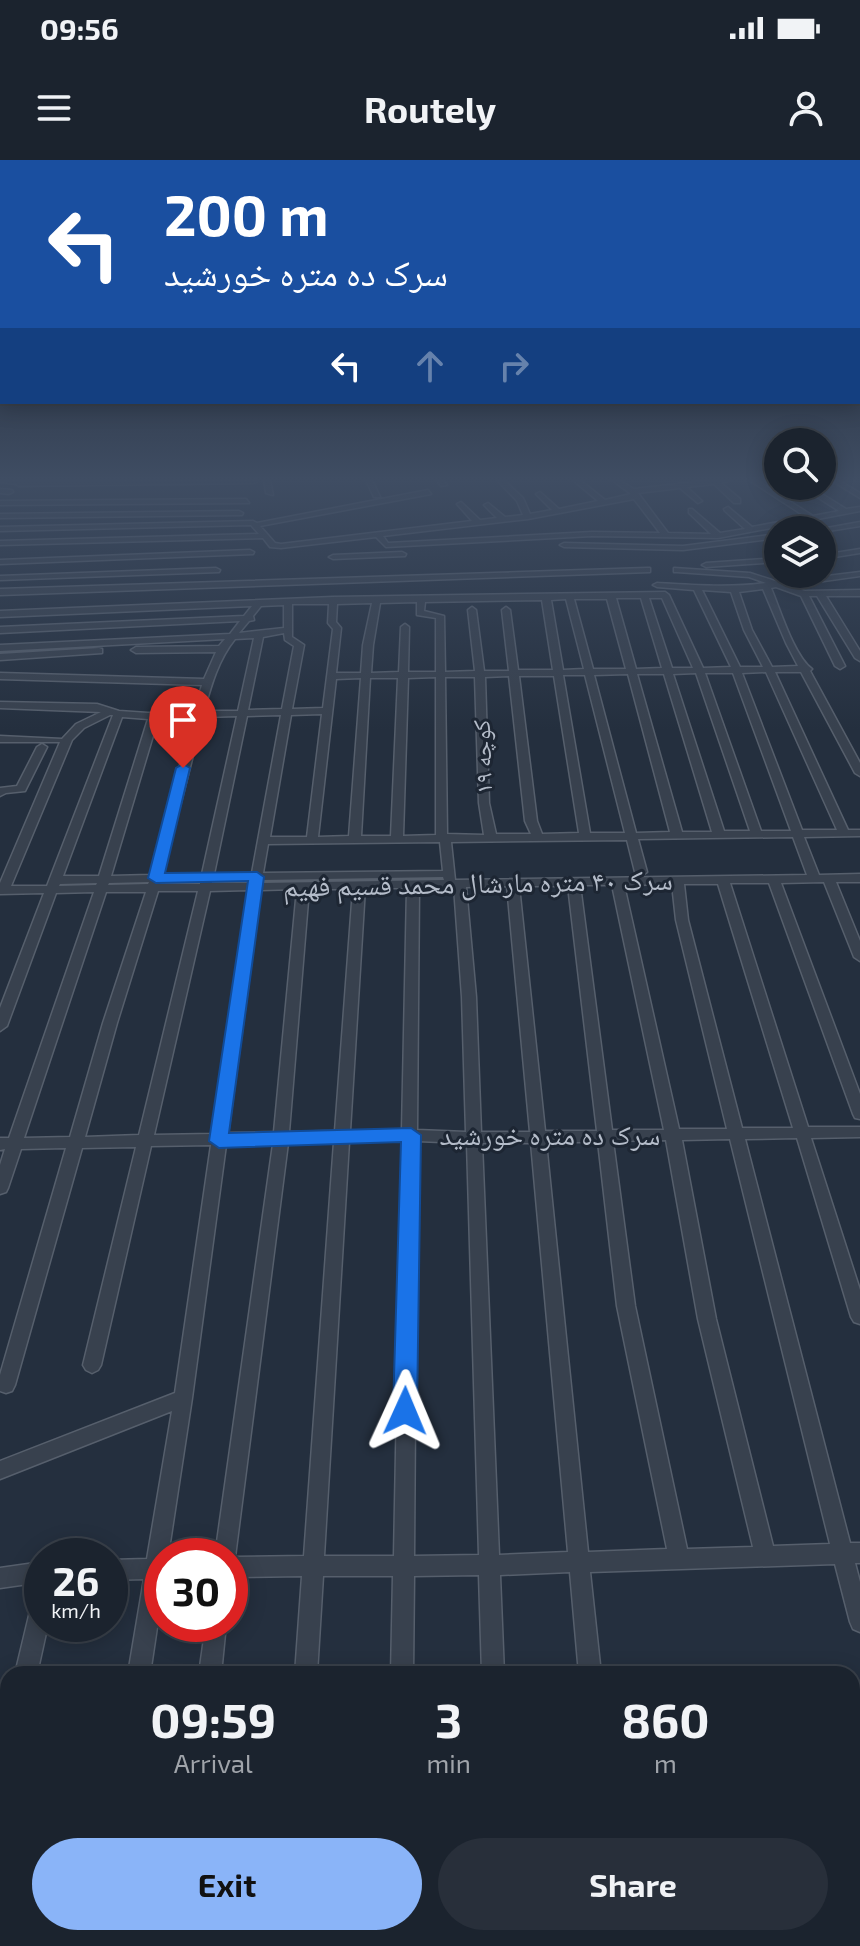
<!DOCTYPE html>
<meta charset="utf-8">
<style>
:root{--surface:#1b232e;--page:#282f3a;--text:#f1f3f6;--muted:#a0a4aa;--line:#39404a;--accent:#8ab4f8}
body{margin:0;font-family:"Exo 2","Noto Naskh Arabic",sans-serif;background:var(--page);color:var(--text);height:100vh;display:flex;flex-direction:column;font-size:30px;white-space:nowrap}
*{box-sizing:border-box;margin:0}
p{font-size:26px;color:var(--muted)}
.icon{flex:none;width:44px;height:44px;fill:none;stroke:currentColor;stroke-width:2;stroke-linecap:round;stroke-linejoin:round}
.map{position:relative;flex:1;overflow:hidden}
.panel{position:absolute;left:0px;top:1506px;width:860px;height:280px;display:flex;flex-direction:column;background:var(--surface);border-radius:24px 24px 0 0;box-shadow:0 4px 20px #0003,0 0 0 2px var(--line)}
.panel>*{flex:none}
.guide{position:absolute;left:0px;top:0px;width:860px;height:244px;box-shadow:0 4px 20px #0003,0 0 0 2px var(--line);background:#1a4fa0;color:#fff;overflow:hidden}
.controls{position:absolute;left:764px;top:268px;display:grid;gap:16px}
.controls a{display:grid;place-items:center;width:72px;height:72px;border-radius:50%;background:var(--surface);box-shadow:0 4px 20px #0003,0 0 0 2px var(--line);font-size:40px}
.speed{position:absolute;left:24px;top:1378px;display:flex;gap:16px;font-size:40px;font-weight:700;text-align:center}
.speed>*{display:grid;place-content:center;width:104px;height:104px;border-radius:50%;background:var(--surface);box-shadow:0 4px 20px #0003,0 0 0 2px var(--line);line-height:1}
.speed small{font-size:20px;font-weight:400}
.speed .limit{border:12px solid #d22;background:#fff;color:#111}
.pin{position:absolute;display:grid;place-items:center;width:68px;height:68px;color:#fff;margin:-82px -34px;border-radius:50% 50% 50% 0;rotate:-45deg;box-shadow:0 0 8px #0007}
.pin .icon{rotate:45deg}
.me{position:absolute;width:88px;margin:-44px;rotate:1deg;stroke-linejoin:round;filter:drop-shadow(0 0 6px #0008)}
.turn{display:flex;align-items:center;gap:28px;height:168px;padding:0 32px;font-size:36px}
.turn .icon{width:104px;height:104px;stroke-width:2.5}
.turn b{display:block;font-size:56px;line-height:68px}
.lanes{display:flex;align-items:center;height:76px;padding:0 32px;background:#0003;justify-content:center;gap:40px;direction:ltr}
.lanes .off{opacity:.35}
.eta{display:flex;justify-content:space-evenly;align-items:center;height:136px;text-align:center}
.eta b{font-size:48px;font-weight:700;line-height:56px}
.primary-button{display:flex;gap:16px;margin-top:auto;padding:16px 32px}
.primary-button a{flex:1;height:92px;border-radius:48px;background:var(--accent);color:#111;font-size:32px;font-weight:700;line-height:92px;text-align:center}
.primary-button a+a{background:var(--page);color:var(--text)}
.status{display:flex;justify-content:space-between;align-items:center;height:56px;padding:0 40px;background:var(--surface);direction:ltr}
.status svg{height:22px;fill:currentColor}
header{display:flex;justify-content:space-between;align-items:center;height:104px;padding:0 32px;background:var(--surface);font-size:36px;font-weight:700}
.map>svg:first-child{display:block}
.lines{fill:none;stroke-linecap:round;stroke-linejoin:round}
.minor-casing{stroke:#565f6c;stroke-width:3}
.minor{fill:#38414e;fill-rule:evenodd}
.route{fill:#1a73e8;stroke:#114b97;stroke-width:2}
.labels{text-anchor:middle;stroke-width:6;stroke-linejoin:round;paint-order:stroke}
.far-street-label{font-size:24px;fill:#b4bcc9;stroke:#1d2633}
.street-label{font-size:28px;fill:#b4bcc9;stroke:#1d2633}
</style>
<div class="status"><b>09:56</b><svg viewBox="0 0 49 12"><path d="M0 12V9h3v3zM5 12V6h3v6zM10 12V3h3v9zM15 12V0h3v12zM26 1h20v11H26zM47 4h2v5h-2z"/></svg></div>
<header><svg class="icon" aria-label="menu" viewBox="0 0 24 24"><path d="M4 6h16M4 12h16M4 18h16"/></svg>Routely<svg class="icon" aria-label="person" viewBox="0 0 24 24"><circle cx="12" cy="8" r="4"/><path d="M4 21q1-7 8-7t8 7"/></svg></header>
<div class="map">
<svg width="860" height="1786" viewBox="0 0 860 1786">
<rect width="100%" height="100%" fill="#242f3e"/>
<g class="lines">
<defs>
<path id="minor" d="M0,320L25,322L258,321L254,323L19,326L16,324L0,322Z
M264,320H270L273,335L266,333Z
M366,320H372L380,337H374Z
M437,320H443L447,325L441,326Z
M497,320H504L523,338L530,354L552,350L536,334L540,332L559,349L598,341L573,320H580L605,340L631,334L612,320H619L634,329L712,320H732L721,323L740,339V343H734L714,324L687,327L702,341L698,343L680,328L638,333L668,373L711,374L689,353V349H692L720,373L745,369L725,351L724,349L728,347L752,367L806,357L749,320H756L813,356L839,351L800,326H809L846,349L860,347V351L718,378L592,376L386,387L376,377L281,388L270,387L263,378L0,385V381L259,374L251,365L0,371V367L253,361L257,363L428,330L431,334L260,366L275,383L281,384L472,361L457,344L461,342L480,360L497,358L484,345L488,343L505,357L523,355L517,341ZM634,339L660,373L592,372L388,383L383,376L528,359Z
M831,320H838L860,333V338Z
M0,329L12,330L13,332L9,334L0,333Z
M246,339L249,343L0,345V341Z
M239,351L243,353L242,355L0,358V354Z
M860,362V366L822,372V370H816Z
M778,374V378L683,390L564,387L560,385L564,383L683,386Z
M860,389V393L822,399V395Z
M250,390L254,392L253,394L0,404V400Z
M402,392L406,394L405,396L333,399L329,397L333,395Z
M778,398V402L706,407L702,405L706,403Z
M216,408L220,410L219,412L0,420V416Z
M647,408H650V412L0,435V429Z
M674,408L750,413L778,422L860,412V416L788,426L805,431L860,430V436H826L860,491V501L855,498L817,436H809L845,506L840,509L835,506L801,436L776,427L771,428C780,449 794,496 812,509L810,511L860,603V616L855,613L801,512H775L848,670H860V676L804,677L819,715L860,714V722H836L860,781V801L854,797L824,722L781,723L860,934V959L855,958L853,954L769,723H730L808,967H860V977L811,978L860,1130V1164L854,1162L851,1157L797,978L745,979L850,1383H860V1403H855L860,1422V1472L853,1469L850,1462L835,1404L590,1412L601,1514H579L570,1412L500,1415L504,1514H482L479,1415L414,1416L413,1514H391L393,1416H323L317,1514H295L302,1416L230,1417V1396H215L273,984L226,985L192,1238L168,1396H162V1434L150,1514H128L144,1419L110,1420V1400L147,1399L172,1251L0,1319V1301L175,1233L211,985L151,986L101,1205L98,1210L92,1213L86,1210L83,1205L136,987L82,988L15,1225L12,1231L6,1233L0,1231V1215L66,988L21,989L8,1028L6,1032L0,1034V1005L5,989L0,990V978H9L94,732L56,733L7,866L0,871V848L44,733L0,734V723L60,582H0V576L62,579L76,564L101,552L0,548V542L97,544L119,551L148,553L194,552L202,525L0,519V513L204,519L216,492L136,493L131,490L136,487L219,486L225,479L0,491V485L230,474L240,461L0,473V467L244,456L252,446L0,457V451L333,437L665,432L669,435L703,508L731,507L694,430L657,427L653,425L657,423C694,425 728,428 766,423L749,417L677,412H674ZM763,429L786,483L798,506L772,507L752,470L739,432ZM702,430L731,432L744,470L763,507H740ZM616,438H641L662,508L636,509ZM649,438H662L693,508H672ZM566,439L584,509L563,510L551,440ZM574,439H607L626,509H593ZM542,440L553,510H518L510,450L506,447L502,450L509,511H484L476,450L472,447L468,450L475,511L445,512L444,456L424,451L425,442ZM417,442V455L436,458V512H408L409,467L405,464L401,467L399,512L371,513L373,485L380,443ZM372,443L363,485L361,513H336L341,468L336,462L337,444ZM292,444H329L328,463L333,469L323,548L292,549L304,485L292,477ZM284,445V468L239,473L249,461L254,460L253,456L261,446ZM284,473L285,480L294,486L282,549L248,550L263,477ZM254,478L238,551H204C211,526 218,500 235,479ZM766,512L837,670H802L742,513ZM696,513L750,671H724L673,514ZM705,513H733L791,671H761ZM628,514L670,672L636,673L594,515ZM637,514H664L712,672H682ZM563,515H585L625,673H590ZM509,516L525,661L531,674H496L489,643L485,517ZM519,516H554L579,673L542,674L537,661ZM436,517V675L403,676L408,518ZM445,517H475L479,643L484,675L447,674ZM361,518L349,676L318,677L336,519ZM370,518H398L391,676H361ZM322,554L307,677H270L291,555ZM110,555H113L47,726H11L72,580L84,568ZM281,555L252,713L214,714L247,556ZM237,556L202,714L162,715L203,557ZM122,557L148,559L99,716H63ZM193,558L150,715L111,716L158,559ZM793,677L807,715L455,720L451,682L627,680L635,712L641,716L647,712L638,679ZM440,682L443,711L263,713L268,684ZM443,717L444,720L262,723V720ZM200,721V724H160L161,722ZM212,721H250V723H212ZM149,722L148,724L108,725L109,723ZM97,723L96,725L59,726L60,724ZM672,724L676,760L727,969H679L624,725ZM684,724H718L793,968H742L688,760ZM580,725H612L664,970H612ZM507,726L530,972H481L476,837L466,727ZM519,726H568L597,971H545ZM454,727L462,837L466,972L417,970L419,728ZM365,728H407L402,970L350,971ZM297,729L274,972L228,973L261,730ZM309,729H353L335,971L289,972ZM249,730L213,974L154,975L210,731ZM158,731H198L139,975L85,977L117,863ZM106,732H146L103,863L70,977L24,978ZM730,979L830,1384L773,1386L716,1159L682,980ZM666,980L698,1159L753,1387L687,1389L635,1146L613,981ZM402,981L394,1396H324L349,982ZM417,981L467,983L479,1395L414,1396ZM334,982L304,1396L235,1397L288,983ZM546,982H598L617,1146L667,1389L588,1392ZM482,983H531L568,1392L499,1395Z
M99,488L102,489V493L0,500V494Z
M42,584L47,587L25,631L6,633L0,636V628L17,626L37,587Z
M42,1402V1422L0,1428V1408Z
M42,1433V1464H48L37,1514H15L32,1443L35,1436Z
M206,1464H226L221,1514H199Z
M8,1587V1647L0,1651V1590Z
M860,1675V1700L852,1703V1678Z
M83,1778H107L106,1786H82Z
M168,1778H192L191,1786H167Z
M279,1778H303V1786H279Z
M493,1778H517L518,1786H494Z
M610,1778H651L648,1786H607Z"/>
</defs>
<use href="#minor" class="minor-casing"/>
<use href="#minor" class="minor"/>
</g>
<linearGradient id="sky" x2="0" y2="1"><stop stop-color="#141a22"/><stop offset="0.56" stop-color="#3f4d63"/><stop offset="1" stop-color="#3f4d63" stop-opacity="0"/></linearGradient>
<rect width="860" height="570" fill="url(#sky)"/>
<path class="route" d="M183,604L190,608L165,713L257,712L264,717L229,973L411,968L421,975L417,1251L413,1259L405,1262L397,1259L393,1251L401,982L219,988L209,981L248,721L156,723L148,718L176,608Z"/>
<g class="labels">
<g class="far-street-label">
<text transform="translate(483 597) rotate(-92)" y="8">کوچه ۱۹</text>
</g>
<g class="street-label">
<text transform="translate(478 723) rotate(-1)" y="10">سرک ۴۰ متره مارشال محمد قسیم فهیم</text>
<text x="550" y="985">سرک ده متره خورشید</text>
</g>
</g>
</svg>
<div class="controls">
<a><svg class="icon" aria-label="search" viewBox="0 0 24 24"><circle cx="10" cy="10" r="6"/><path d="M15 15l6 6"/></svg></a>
<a><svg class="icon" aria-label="layers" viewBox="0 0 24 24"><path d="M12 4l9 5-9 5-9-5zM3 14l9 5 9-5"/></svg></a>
</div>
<div class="speed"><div>26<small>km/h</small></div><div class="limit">30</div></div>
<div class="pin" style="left:183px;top:608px;background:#d93025"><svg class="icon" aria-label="arrive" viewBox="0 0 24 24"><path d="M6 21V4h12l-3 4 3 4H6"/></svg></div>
<svg class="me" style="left:405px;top:1251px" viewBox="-20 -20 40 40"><path d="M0-17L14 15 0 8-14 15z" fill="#1a73e8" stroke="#fff" stroke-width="4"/></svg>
<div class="guide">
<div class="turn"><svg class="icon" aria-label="left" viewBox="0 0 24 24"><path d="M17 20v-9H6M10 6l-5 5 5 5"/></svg><div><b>200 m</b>سرک ده متره خورشید</div></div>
<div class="lanes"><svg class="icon" aria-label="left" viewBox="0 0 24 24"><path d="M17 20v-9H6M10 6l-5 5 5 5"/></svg><svg class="icon off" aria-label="ahead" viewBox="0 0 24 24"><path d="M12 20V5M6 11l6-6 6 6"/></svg><svg class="icon off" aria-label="right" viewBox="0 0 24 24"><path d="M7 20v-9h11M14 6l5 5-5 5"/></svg></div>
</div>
<section class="panel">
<div class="eta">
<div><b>09:59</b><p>Arrival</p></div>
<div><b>3</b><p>min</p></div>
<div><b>860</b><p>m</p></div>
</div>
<div class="primary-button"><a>Exit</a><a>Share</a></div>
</section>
</div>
